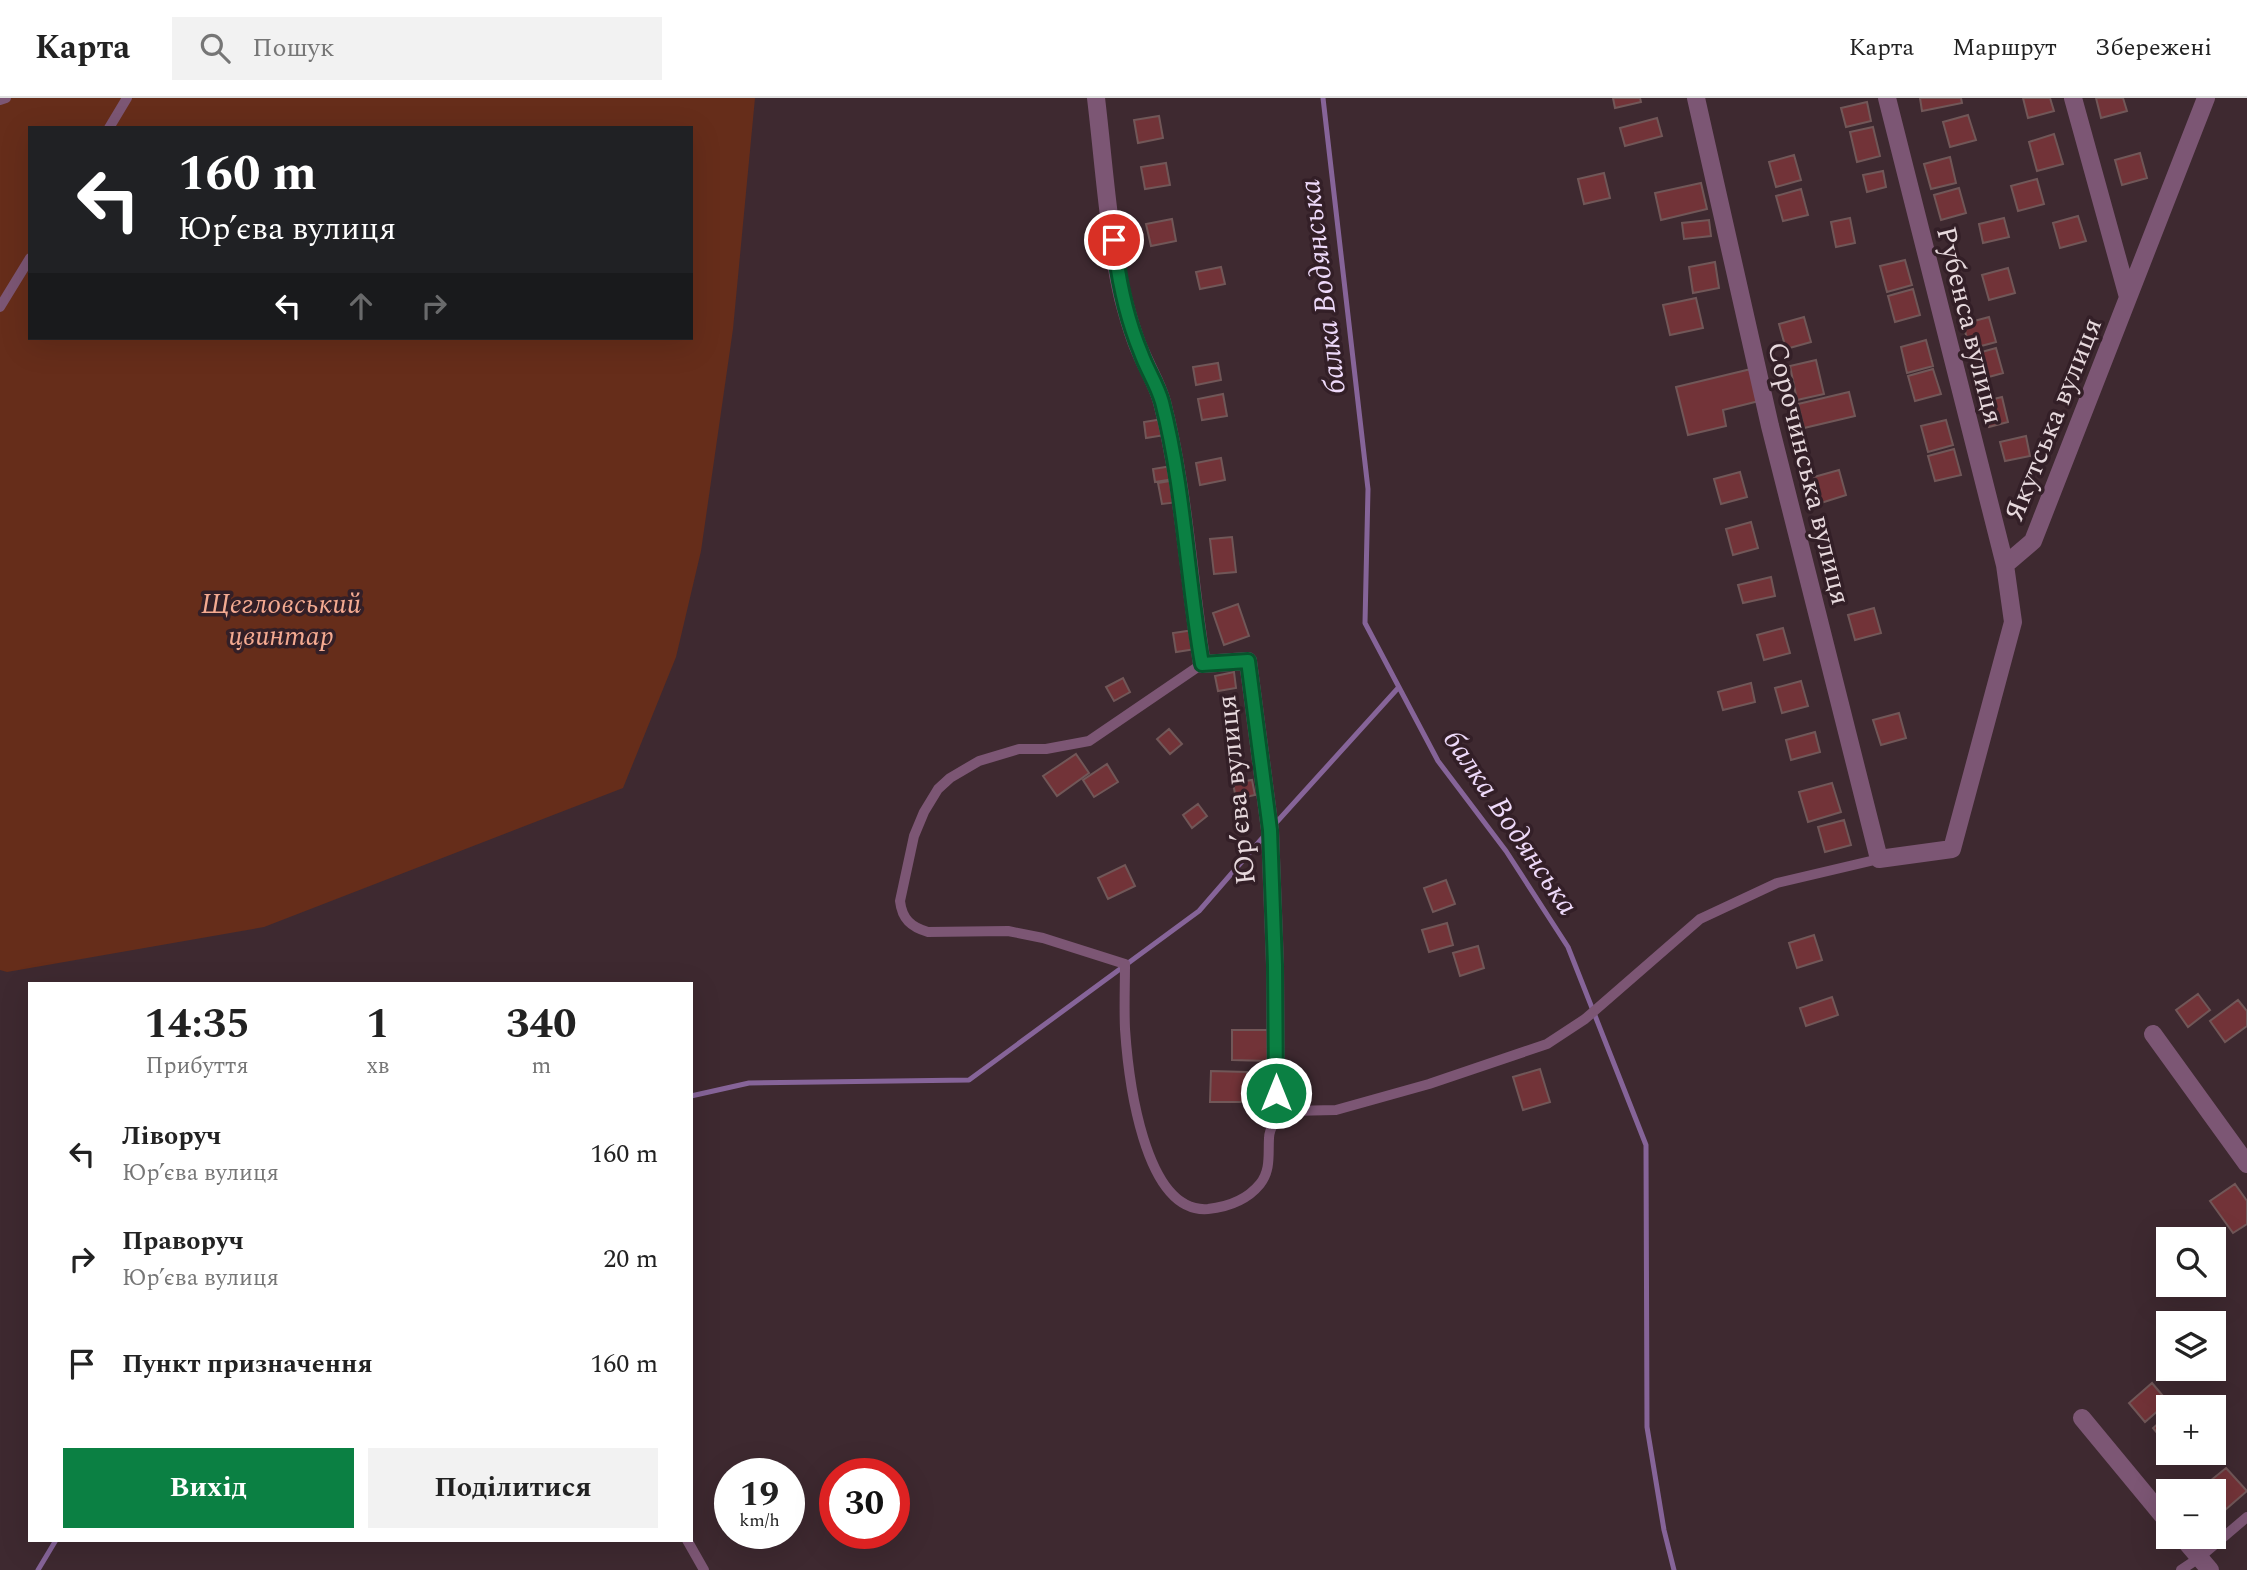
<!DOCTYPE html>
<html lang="uk">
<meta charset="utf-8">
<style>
:root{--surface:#fff;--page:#f2f2f2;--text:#222;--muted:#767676;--line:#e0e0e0;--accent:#0b8043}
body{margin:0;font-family:Spectral,serif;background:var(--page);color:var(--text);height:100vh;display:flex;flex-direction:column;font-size:26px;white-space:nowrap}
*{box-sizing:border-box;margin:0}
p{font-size:23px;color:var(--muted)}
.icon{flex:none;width:38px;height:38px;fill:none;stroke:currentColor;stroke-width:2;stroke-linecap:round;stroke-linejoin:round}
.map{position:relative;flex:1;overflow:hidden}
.sheet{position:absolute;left:28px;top:884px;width:665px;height:560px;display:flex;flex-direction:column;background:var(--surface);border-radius:0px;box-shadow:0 7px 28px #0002}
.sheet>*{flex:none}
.top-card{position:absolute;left:28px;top:28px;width:665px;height:214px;border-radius:0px;box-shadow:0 7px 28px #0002;background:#202124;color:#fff;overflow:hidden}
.tools{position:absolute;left:2156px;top:1129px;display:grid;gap:14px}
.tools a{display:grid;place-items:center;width:70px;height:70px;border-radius:0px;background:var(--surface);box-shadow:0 7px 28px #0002;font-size:35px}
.speed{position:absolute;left:714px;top:1360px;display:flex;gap:14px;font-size:35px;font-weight:700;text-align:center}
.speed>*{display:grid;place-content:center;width:91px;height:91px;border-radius:50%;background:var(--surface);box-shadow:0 7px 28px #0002;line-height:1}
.speed small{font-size:18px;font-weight:400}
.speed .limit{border:10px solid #d22;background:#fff;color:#111}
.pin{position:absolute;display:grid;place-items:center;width:60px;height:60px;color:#fff;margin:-30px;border:4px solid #fff;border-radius:50%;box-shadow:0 2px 7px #0007}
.me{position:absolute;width:77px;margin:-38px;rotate:0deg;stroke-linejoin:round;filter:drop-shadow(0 0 5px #0008)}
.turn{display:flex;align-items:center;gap:24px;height:147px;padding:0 35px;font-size:32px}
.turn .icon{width:91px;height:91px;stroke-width:2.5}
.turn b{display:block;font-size:49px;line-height:60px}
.lanes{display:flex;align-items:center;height:66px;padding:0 35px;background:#0003;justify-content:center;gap:35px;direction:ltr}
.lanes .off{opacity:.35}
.eta{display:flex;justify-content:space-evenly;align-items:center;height:119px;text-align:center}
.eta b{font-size:42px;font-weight:700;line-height:49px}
.cta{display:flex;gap:14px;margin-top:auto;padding:14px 35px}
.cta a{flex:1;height:80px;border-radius:0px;background:var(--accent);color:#fff;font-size:28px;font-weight:700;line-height:80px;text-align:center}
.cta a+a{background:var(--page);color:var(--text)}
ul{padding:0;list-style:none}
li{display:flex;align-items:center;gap:21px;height:105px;padding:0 35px}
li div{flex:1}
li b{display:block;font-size:26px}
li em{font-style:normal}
header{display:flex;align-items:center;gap:42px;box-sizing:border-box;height:98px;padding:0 35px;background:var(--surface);border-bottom:2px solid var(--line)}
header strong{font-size:33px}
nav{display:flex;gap:38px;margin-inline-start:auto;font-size:24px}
.search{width:490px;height:63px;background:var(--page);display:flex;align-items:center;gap:18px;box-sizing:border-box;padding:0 24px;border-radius:0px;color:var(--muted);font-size:26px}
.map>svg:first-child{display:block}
.green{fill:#662d1a;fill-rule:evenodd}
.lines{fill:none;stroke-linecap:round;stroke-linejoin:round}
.stream{stroke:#866499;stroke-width:5}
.building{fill:#723338;stroke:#715758;stroke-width:2}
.service{stroke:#7c5674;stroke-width:10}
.minor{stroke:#7c5674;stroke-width:18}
.route-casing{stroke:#07532c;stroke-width:18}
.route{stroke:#0b8043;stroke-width:12}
.labels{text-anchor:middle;stroke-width:7;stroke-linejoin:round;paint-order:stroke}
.street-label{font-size:28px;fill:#e7d9dd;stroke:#331f27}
.park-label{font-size:28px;font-style:italic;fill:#f4aa91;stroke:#331f27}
.water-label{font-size:30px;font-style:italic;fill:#eedafa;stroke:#331f27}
</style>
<header>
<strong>Карта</strong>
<div class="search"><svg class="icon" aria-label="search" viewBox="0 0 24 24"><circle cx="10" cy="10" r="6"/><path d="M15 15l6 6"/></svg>Пошук</div>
<nav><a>Карта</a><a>Маршрут</a><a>Збережені</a></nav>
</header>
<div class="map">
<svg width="2247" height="1472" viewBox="0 0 2247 1472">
<rect width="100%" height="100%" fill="#3e2930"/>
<path class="green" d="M0,0H755L733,231L701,453L676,559L623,690L264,829L7,874L0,872ZM30,30H691V240H30Z"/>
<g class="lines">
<path class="stream" d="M1323,0L1368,391L1365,525L1438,663L1506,753L1568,849L1646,1047L1647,1329L1664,1432L1674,1472
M1274,727L1399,589
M691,998L749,985L969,982L1199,813L1265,737
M38,1472L56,1442"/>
</g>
<path class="building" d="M1613,0H1640L1641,4L1615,10Z
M1920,0H1961L1962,5L1922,13Z
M2023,0H2050L2054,13L2028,20Z
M2096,0H2123L2127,13L2101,20Z
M1867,4L1871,23L1846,29L1841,10Z
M1968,17L1976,42L1950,49L1943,24Z
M1159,18L1163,40L1138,45L1134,22Z
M1657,20L1662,38L1625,48L1620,30Z
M1873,29L1880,58L1857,64L1850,34Z
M2054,36L2063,66L2037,73L2029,44Z
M2140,55L2147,80L2122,87L2115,62Z
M1794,57L1801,82L1776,89L1769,64Z
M1950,59L1956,85L1931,91L1924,66Z
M1166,65L1170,87L1145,91L1141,69Z
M1883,73L1886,89L1867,94L1863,77Z
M1604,75L1610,100L1584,106L1578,81Z
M2037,81L2044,106L2018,113L2011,88Z
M1701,85L1707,111L1661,122L1655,95Z
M1959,90L1966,115L1941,122L1934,97Z
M1801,91L1808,117L1783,123L1776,98Z
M2078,118L2086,143L2060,150L2053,125Z
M1850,120L1855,145L1836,149L1831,124Z
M2004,120L2009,139L1983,145L1979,126Z
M1172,121L1176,143L1151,148L1146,126Z
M1709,122L1711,138L1684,141L1682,125Z
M1905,162L1912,187L1887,194L1880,168Z
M1715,164L1719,190L1693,195L1689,169Z
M1221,169L1225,186L1200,191L1196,174Z
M2008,170L2015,195L1989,202L1982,177Z
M1913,191L1920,217L1895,224L1888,198Z
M1696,200L1703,230L1670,237L1663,207Z
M1804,219L1811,244L1786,251L1779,226Z
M1989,219L1996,244L1970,251L1963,226Z
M1926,242L1933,268L1907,275L1901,249Z
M1996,250L2003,275L1978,282L1971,257Z
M1816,262L1824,296L1797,302L1790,268Z
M1218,265L1221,282L1196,287L1193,269Z
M1751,271L1759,303L1723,312L1726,328L1688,337L1676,289Z
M1933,271L1941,296L1915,303L1908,278Z
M1849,294L1855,318L1804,330L1798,306Z
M1223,296L1227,318L1202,322L1198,301Z
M2002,299L2008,324L1989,329L1982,304Z
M1163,321L1165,337L1146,340L1144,324Z
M1946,322L1953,347L1928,354L1921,328Z
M2026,338L2030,358L2005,363L2000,344Z
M1954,351L1961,377L1935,383L1928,358Z
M1221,360L1225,382L1200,387L1196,365Z
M1172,368L1174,381L1155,384L1153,371Z
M1839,372L1846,397L1821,405L1814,379Z
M1740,374L1747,399L1721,406L1714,381Z
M1176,382L1179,404L1162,406L1158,385Z
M1751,424L1758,450L1733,457L1726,431Z
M1232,439L1236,474L1214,476L1210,441Z
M1771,479L1775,498L1743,505L1738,487Z
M1238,506L1249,538L1224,547L1213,515Z
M1874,510L1881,535L1855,542L1848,517Z
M1783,530L1790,555L1764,562L1757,537Z
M1194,532L1196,551L1176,554L1173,535Z
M1234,574L1236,590L1218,593L1215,578Z
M1123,580L1130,594L1114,603L1106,589Z
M1801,583L1808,608L1782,615L1775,590Z
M1751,585L1755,604L1723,612L1718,594Z
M1899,615L1906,640L1881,647L1873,622Z
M1169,631L1182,646L1170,656L1157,641Z
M1815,634L1820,654L1791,662L1786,642Z
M1076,656L1089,675L1057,698L1043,678Z
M1107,666L1118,684L1094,699L1083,682Z
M1252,682L1255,697L1236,701L1233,685Z
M1832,685L1841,714L1808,724L1799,694Z
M1198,706L1207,718L1192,730L1183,717Z
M1844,722L1851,747L1825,754L1818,729Z
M1125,767L1135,788L1108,801L1098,780Z
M1446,782L1455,806L1433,814L1424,790Z
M1447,825L1453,847L1429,854L1422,832Z
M1814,837L1822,862L1797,870L1789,845Z
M1478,848L1484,870L1460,878L1453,855Z
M2198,896L2210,912L2188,929L2176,912Z
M1832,899L1838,917L1806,928L1800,910Z
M2238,902L2247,913V928L2225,944L2210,923Z
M1232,932H1269V963L1232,962Z
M1540,971L1550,1004L1523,1012L1513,979Z
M1211,973L1247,974V1004H1210Z
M2235,1086L2247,1103V1126L2233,1135L2210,1103Z
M2152,1285L2168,1304L2145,1324L2129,1305Z
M2168,1317V1348L2153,1330Z
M2226,1370L2247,1393L2225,1412L2214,1400V1393H2208L2204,1388Z"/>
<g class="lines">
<path class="service" d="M0,2L6,0
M109,30L127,0
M0,209L30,160
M1202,566L1089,643L1046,651H1019L979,663L950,680L938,691L924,714L914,738L900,803C902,821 911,829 928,834L1008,833L1043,840L1125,866C1125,887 1124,909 1125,931C1128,976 1143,1116 1208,1111C1227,1109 1247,1102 1260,1086C1271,1072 1268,1057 1269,1040C1269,1033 1273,1026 1276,1020L1289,1013L1336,1012L1429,986L1547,946L1585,921L1700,821L1777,785L1879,761
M687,1442L704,1472
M2181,1472L2199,1460L2247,1419"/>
<path class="minor" d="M1096,0C1104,66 1108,135 1123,200C1128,219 1133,238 1141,255C1148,272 1157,286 1162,304C1184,390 1188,479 1202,566L1248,563L1270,732L1275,867L1276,1020
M1696,0L1770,328L1879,761L1952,751L2013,524L2005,467L2033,443L2206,0
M1887,0L2005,467
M2073,0L2128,199
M2153,936L2247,1066
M2082,1320L2168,1424
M2181,1438L2210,1472"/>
</g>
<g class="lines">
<defs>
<path id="route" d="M1114,142C1118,180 1126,219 1141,255C1147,272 1157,286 1162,304C1184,389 1187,479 1202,566L1248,563L1270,732L1275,867L1276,995"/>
</defs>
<use href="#route" class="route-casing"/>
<use href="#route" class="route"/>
</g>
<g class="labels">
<g class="street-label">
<text transform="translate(1971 227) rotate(76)" y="10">Рубенса вулиця</text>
<text transform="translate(2052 321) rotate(-68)" y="10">Якутська вулиця</text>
<text transform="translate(1810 375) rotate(76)" y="10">Сорочинська вулиця</text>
<text transform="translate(1235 692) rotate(-96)" y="10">Юр’єва вулиця</text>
</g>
<g class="park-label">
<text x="281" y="515">Щегловський<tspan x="281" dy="32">цвинтар</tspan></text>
</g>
<g class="water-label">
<text transform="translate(1322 189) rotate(-97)" y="10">балка Водянська</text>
<text transform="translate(1511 724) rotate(56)" y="10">балка Водянська</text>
</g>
</g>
</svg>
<div class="tools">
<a><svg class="icon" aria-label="search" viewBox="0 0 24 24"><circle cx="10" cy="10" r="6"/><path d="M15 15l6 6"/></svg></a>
<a><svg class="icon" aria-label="layers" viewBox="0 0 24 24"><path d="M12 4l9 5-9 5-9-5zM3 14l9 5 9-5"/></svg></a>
<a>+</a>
<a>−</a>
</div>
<div class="speed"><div>19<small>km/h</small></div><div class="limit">30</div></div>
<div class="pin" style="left:1114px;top:142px;background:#d93025"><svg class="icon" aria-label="arrive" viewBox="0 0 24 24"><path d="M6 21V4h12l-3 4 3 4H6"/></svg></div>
<svg class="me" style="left:1276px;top:995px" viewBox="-20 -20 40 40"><circle r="17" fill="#0b8043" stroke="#fff" stroke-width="3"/><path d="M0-11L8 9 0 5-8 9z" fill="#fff"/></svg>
<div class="top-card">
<div class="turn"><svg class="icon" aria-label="left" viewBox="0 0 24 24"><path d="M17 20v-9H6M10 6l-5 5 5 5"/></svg><div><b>160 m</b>Юр’єва вулиця</div></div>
<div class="lanes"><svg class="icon" aria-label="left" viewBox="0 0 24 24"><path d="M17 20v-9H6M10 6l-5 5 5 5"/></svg><svg class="icon off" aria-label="ahead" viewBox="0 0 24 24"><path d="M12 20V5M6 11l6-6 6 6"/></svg><svg class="icon off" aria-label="right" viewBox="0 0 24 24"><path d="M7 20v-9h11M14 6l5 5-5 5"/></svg></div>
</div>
<section class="sheet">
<div class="eta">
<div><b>14:35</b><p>Прибуття</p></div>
<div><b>1</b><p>хв</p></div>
<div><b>340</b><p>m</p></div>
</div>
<ul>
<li><svg class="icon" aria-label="left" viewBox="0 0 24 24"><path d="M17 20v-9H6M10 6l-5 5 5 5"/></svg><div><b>Ліворуч</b><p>Юр’єва вулиця</p></div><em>160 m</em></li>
<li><svg class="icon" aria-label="right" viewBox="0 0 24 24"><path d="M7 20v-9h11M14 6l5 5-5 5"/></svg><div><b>Праворуч</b><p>Юр’єва вулиця</p></div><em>20 m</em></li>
<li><svg class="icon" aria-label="arrive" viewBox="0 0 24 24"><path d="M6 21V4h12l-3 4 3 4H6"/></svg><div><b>Пункт призначення</b></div><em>160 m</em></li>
</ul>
<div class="cta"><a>Вихід</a><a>Поділитися</a></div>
</section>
</div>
